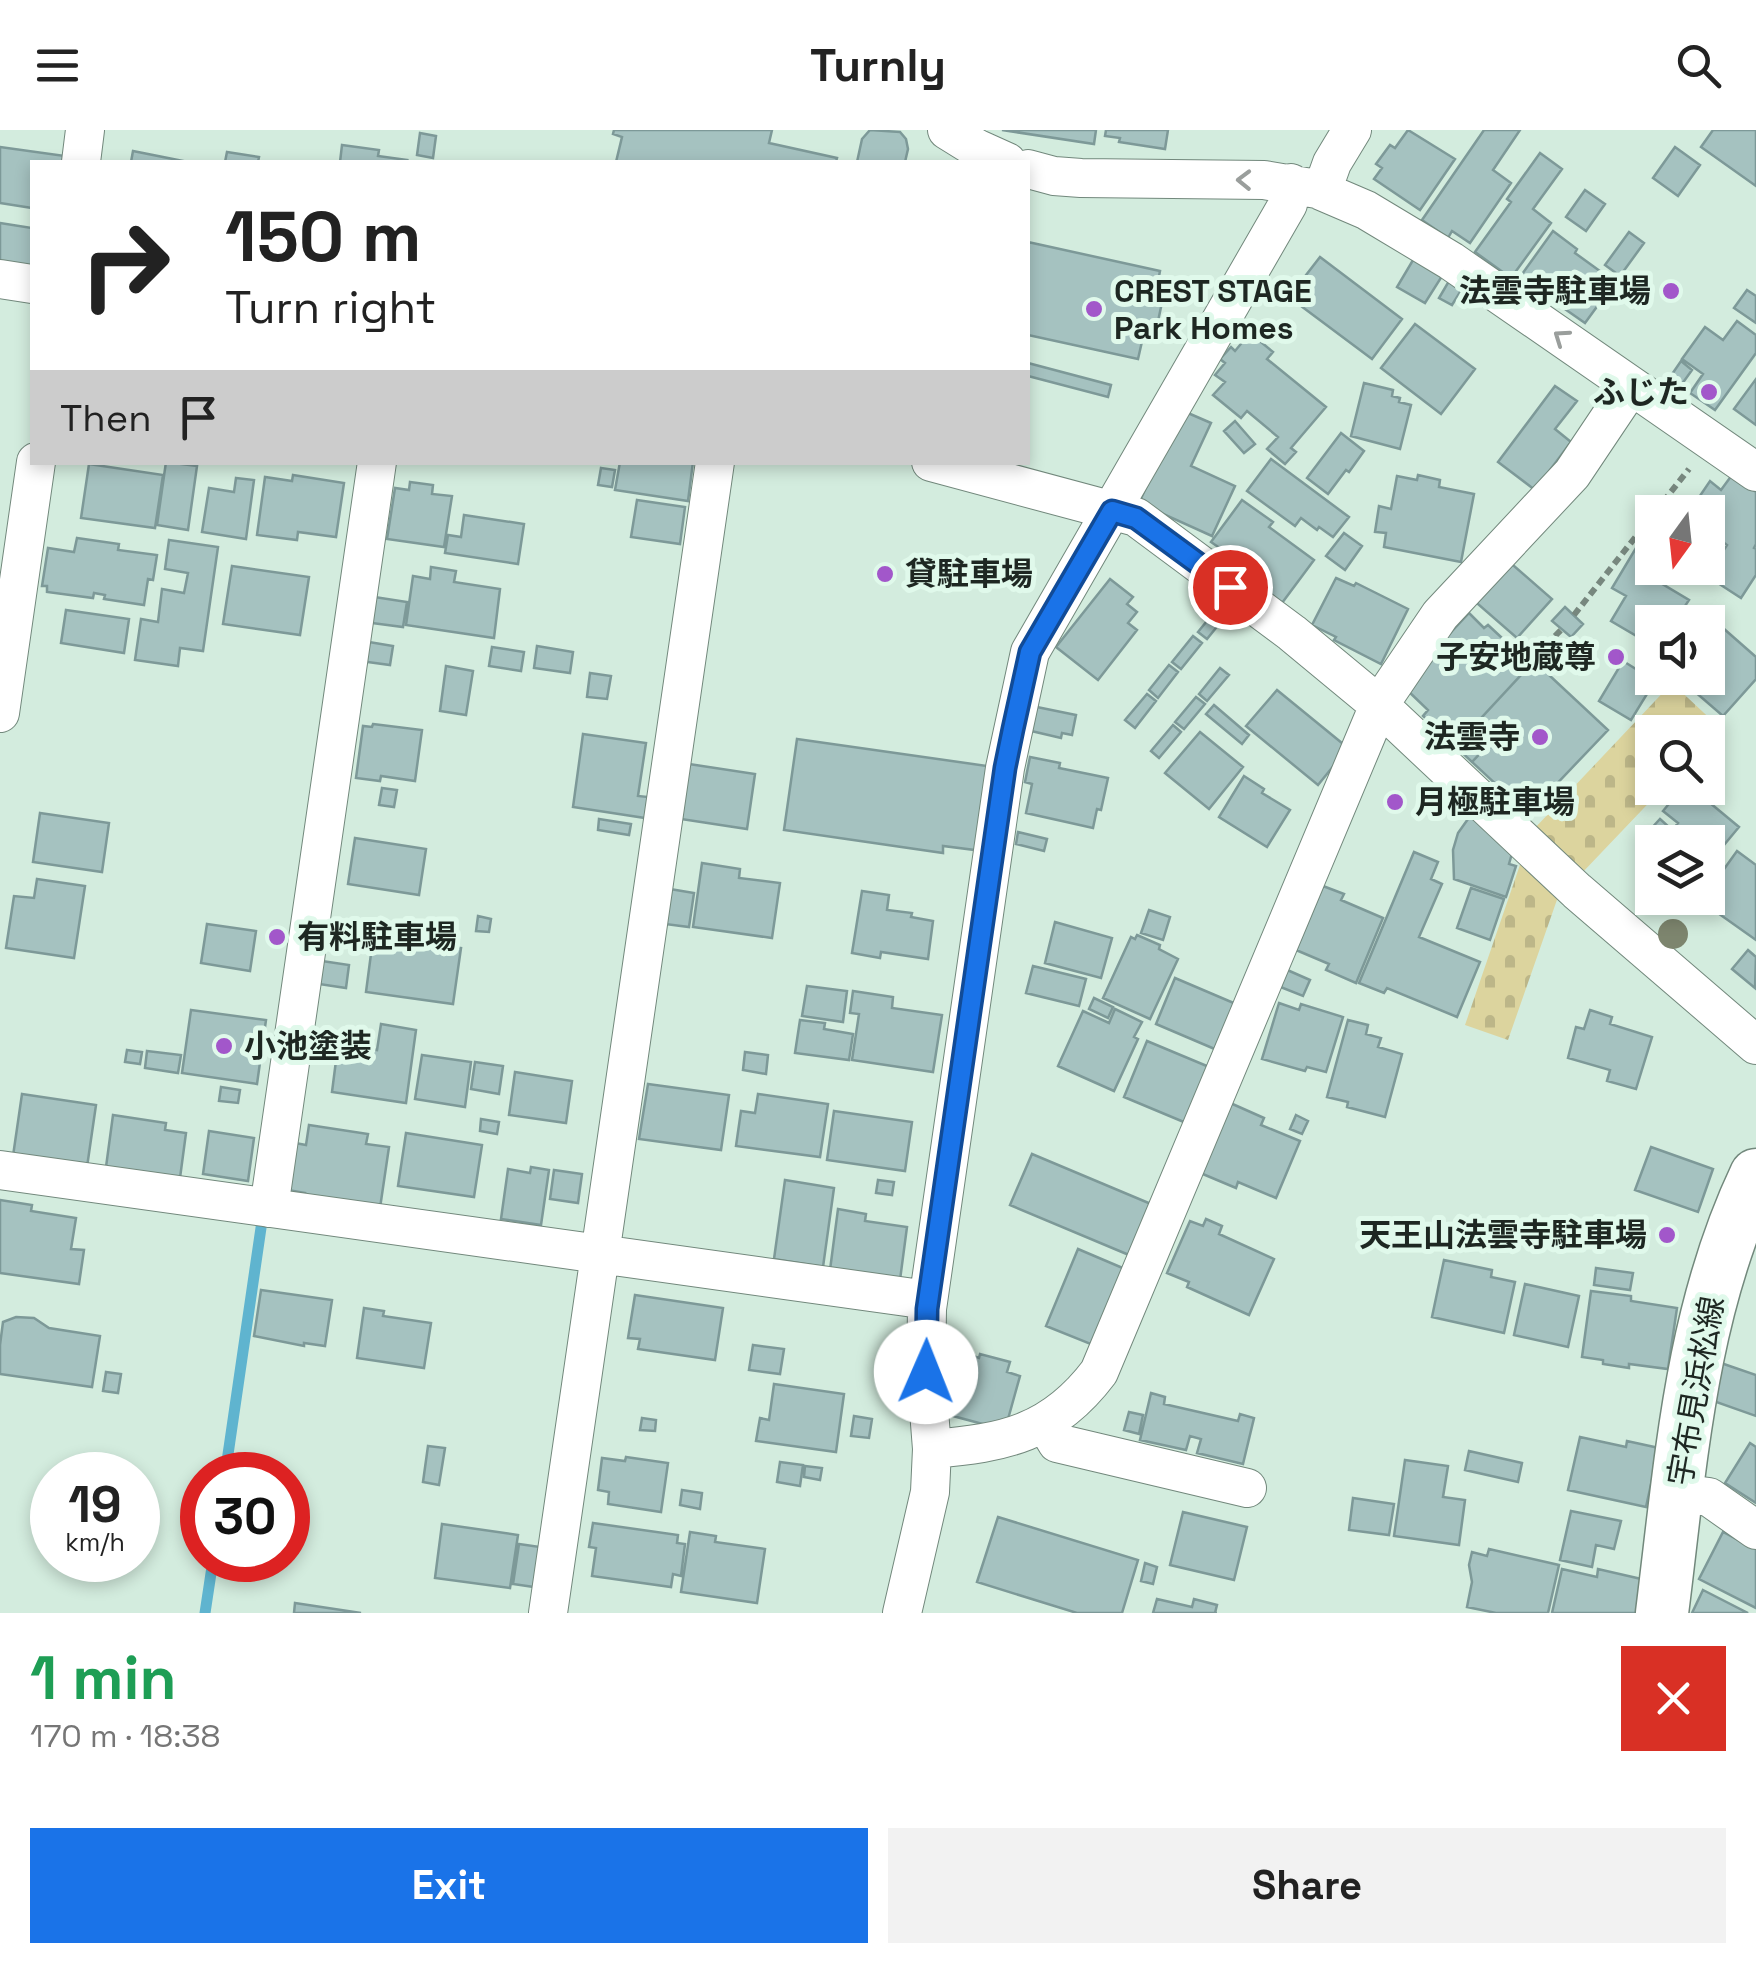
<!DOCTYPE html>
<meta charset="utf-8">
<style>
:root{--surface:#fff;--page:#f2f2f2;--text:#222;--muted:#767676;--accent:#1a73e8}
body{margin:0;font-family:"Space Grotesk","Noto Sans JP",sans-serif;background:var(--page);color:var(--text);height:100vh;display:flex;flex-direction:column;font-size:38px;white-space:nowrap}
*{box-sizing:border-box;margin:0}
p{font-size:32px;color:var(--muted)}
.icon{flex:none;width:55px;height:55px;fill:none;stroke:currentColor;stroke-width:2;stroke-linecap:round;stroke-linejoin:round}
.map{position:relative;height:1483px;overflow:hidden}
.sheet{display:flex;flex-direction:column;background:var(--surface);flex:1}
.sheet>*{flex:none}
.banner{position:absolute;left:30px;top:30px;width:1000px;height:305px;border-radius:0px;box-shadow:0 5px 15px #0003;background:#fff;color:var(--text);overflow:hidden}
.needle{width:65px;rotate:195deg}
.buttons{position:absolute;left:1635px;top:365px;display:grid;gap:20px}
.buttons a{display:grid;place-items:center;width:90px;height:90px;border-radius:0px;background:var(--surface);box-shadow:0 5px 15px #0003;font-size:50px}
.speed{position:absolute;left:30px;top:1322px;display:flex;gap:20px;font-size:50px;font-weight:700;text-align:center}
.speed>*{display:grid;place-content:center;width:130px;height:130px;border-radius:50%;background:var(--surface);box-shadow:0 5px 15px #0003;line-height:1}
.speed small{font-size:25px;font-weight:400}
.speed .limit{border:15px solid #d22;background:#fff;color:#111}
.pin{position:absolute;display:grid;place-items:center;width:85px;height:85px;color:#fff;margin:-42px;border:5px solid #fff;border-radius:50%;box-shadow:0 2px 10px #0007}
.me{position:absolute;width:110px;margin:-55px;rotate:1deg;stroke-linejoin:round;filter:drop-shadow(0 0 8px #0008)}
.turn{display:flex;align-items:center;gap:35px;height:210px;padding:0 30px;font-size:45px}
.turn .icon{width:130px;height:130px;stroke-width:2.5}
.turn b{display:block;font-size:70px;line-height:85px}
.then{display:flex;align-items:center;height:95px;padding:0 30px;background:#0003;gap:20px;font-size:38px}
.round{display:grid;place-items:center;flex:none;width:105px;height:105px;border-radius:0px;background:var(--page)}
.head{display:flex;align-items:center;justify-content:space-between;height:170px;padding:0 30px}
h1{font-size:60px;font-weight:700;line-height:75px;color:#1e9e55}
.button{display:flex;gap:20px;margin-top:auto;padding:20px 30px}
.button a{flex:1;height:115px;border-radius:0px;background:var(--accent);color:#fff;font-size:40px;font-weight:700;line-height:115px;text-align:center}
.button a+a{background:var(--page);color:var(--text)}
header{display:flex;justify-content:space-between;align-items:center;height:130px;padding:0 30px;background:var(--surface);font-size:45px;font-weight:700}
.map>svg:first-child{display:block}
.cemetery{fill:url(#cemetery-stones)}
.lines{fill:none;stroke-linecap:round;stroke-linejoin:round}
.stream{stroke:#5fb4cf;stroke-width:11}
.building{fill:#a5c2c0;stroke:#7d9998;stroke-width:2.5}
.minor-casing{stroke:#72887c;stroke-width:40}
.secondary-casing{stroke:#72887c;stroke-width:55}
.path{stroke:#77877e;stroke-width:6;stroke-dasharray:8 5;stroke-linecap:butt}
.minor{stroke:#fff;stroke-width:38}
.secondary{stroke:#fff;stroke-width:52}
.tree{fill:#7d856e}
.oneway{stroke:#9a9e9c}
.route-casing{stroke:#114b97;stroke-width:25}
.route{stroke:#1a73e8;stroke-width:18}
.poi-dot{fill:#a257ca;stroke:#e0f9eb;stroke-width:4}
.labels{text-anchor:middle;stroke-width:10;stroke-linejoin:round;paint-order:stroke}
.poi-label{font-size:32px;font-weight:bold;fill:#1e2722;stroke:#e0f9eb;text-anchor:start}
.street-label{font-size:32px;fill:#1e2722;stroke:#e0f9eb}
</style>
<header><svg class="icon" aria-label="menu" viewBox="0 0 24 24"><path d="M4 6h16M4 12h16M4 18h16"/></svg>Turnly<svg class="icon" aria-label="search" viewBox="0 0 24 24"><circle cx="10" cy="10" r="6"/><path d="M15 15l6 6"/></svg></header>
<div class="map">
<svg width="1756" height="1483" viewBox="0 0 1756 1483">
<defs>
<pattern id="cemetery-stones" width="16" height="16" patternUnits="userSpaceOnUse" patternTransform="scale(2.5)"><rect width="16" height="16" fill="#dcd49e"/><path d="M2 7V4a2 2 0 0 1 4 0v3zM10 15v-3a2 2 0 0 1 4 0v3z" fill="#bcb688"/></pattern>
</defs>
<rect width="100%" height="100%" fill="#d3ecde"/>
<path class="cemetery" d="M1672,553L1719,597L1708,610V602H1652V658H1663L1581,744L1533,700Z
M1522,729L1559,764L1508,910L1465,895Z"/>
<g class="lines">
<path class="stream" d="M225,1345L262,1091
M205,1483L213,1430"/>
</g>
<path class="building" d="M614,0H772L769,13L837,28L836,32H616L622,7L613,4Z
M870,0L900,2L906,9L908,19L905,32H857L862,9Z
M1002,0H1096L1094,14Z
M1106,0H1168L1165,19L1119,12L1120,8L1105,6Z
M1408,0L1455,29L1420,80L1374,49L1382,38L1376,34L1390,15L1395,18Z
M1484,0H1520L1493,40L1511,53L1470,113L1452,101L1448,108L1422,90Z
M1713,0H1756V56L1701,17Z
M420,3L436,6L433,28L417,25Z
M342,15L379,20L378,26L407,30L406,32H340Z
M0,17L65,26L64,32H32V78L0,73Z
M1675,17L1700,35L1678,66L1653,48Z
M133,21L188,32H131Z
M227,22L259,27L258,32H225Z
M1540,23L1562,39L1533,79L1551,93L1511,148L1475,122L1511,72L1507,69Z
M1585,60L1605,74L1586,101L1566,87Z
M0,93L32,98V138L0,134Z
M1553,101L1577,119L1575,123L1615,152L1585,193L1539,161L1534,168L1515,154Z
M1629,102L1644,113L1620,146L1605,135Z
M1028,112L1160,141L1156,162L1164,163L1157,196L1146,194L1138,229L1028,205Z
M1416,125L1444,143L1425,173L1397,157Z
M1320,127L1402,189L1372,229L1289,167Z
M1449,151L1462,159L1452,175L1439,168Z
M1747,160L1756,166V193L1734,178Z
M1737,191L1756,205V223L1715,280L1690,263L1703,244L1682,229L1705,197L1723,210Z
M1415,194L1475,239L1441,284L1381,238Z
M1250,203L1273,222L1267,229L1326,277L1291,318L1296,322L1285,334L1267,319L1278,307L1247,281L1241,288L1213,265L1225,252L1215,245L1225,233L1220,229L1231,217L1235,221Z
M1681,231L1692,240L1677,261L1666,253Z
M1028,233L1111,255L1108,267L1028,246Z
M1756,249V295L1734,279Z
M1364,253L1393,260L1392,266L1400,268L1399,272L1411,275L1400,319L1351,306Z
M1555,256L1577,271L1555,299L1571,312L1535,360L1498,332Z
M1181,280L1211,293L1191,336L1235,356L1212,406L1139,373Z
M1235,291L1255,314L1244,323L1224,301Z
M1341,303L1364,321L1349,342L1346,340L1328,364L1307,348Z
M1271,329L1349,387L1333,407L1319,397L1317,400L1301,388L1295,396L1247,361Z
M166,332L197,336L188,400L157,395Z
M620,332H693L688,371L615,360Z
M89,334L163,345L155,398L81,388Z
M601,338L615,340L612,357L598,355Z
M293,345L344,353L336,407L298,402L297,410L257,405L265,347L292,351Z
M1418,345L1440,350L1439,357L1474,364L1461,432L1384,417L1386,403L1375,402L1379,376L1391,379L1397,346L1417,350Z
M1732,345L1756,362V414L1754,418L1756,419V445L1741,468L1707,446L1727,415L1708,401V382H1689L1710,351L1721,360Z
M236,348L254,350L246,409L202,402L209,358L234,362Z
M410,352L433,355L432,364L452,366L444,417L387,409L395,358L409,360Z
M637,370L685,377L680,414L631,407Z
M1242,370L1273,392L1269,397L1314,430L1282,473L1220,427L1224,421L1211,412Z
M464,385L524,394L518,434L445,423L448,405L461,407Z
M1344,403L1362,416L1345,440L1326,426Z
M77,408L119,414L118,420L157,425L153,450L148,449L144,475L104,469L105,465L94,463L93,468L47,462V456H42L48,418L74,422Z
M1642,408L1652,414V418L1639,440L1689,470L1685,476L1712,492L1708,500V492H1652V505L1649,503L1645,511L1611,491L1626,466L1612,458Z
M169,410L218,417L203,521L180,518L178,536L135,530L141,489L158,492L162,459L184,463L188,443L165,439Z
M1506,429L1552,469L1517,508L1471,468Z
M232,436L309,447L300,505L223,494Z
M431,437L456,441L454,452L500,459L494,508L406,495L413,446L430,449Z
M1336,448L1354,456L1356,453L1408,479L1381,534L1334,510L1336,507L1312,495Z
M1110,449L1133,467L1127,474L1137,482L1128,493L1137,500L1098,550L1056,517Z
M368,466L407,472L403,497L364,492Z
M1219,476L1228,483L1207,509L1198,502Z
M1565,477L1583,494L1571,507L1552,491Z
M66,480L129,489L124,523L61,513Z
M1469,483L1484,498L1488,495L1516,521L1520,517L1534,531L1471,599L1488,615L1472,632L1423,586L1428,580L1405,558L1427,528Z
M1723,498L1756,527V549L1723,586L1679,548H1708V516Z
M1193,506L1202,513L1181,539L1172,532Z
M363,511L393,516L390,535L360,531Z
M537,516L573,522L570,543L534,538Z
M492,517L524,522L521,541L489,536Z
M1534,531L1608,600L1528,684L1472,632L1488,615L1471,599Z
M1623,531L1655,551L1631,590L1599,571Z
M1169,535L1178,542L1158,568L1149,560Z
M446,536L473,541L466,585L440,581Z
M1220,538L1229,545L1207,571L1199,564Z
M590,543L611,546L607,569L587,567Z
M1277,560L1348,618L1318,655L1246,596Z
M1147,564L1156,571L1135,598L1125,590Z
M1196,567L1205,574L1184,599L1175,592Z
M1214,575L1249,605L1242,614L1206,584Z
M1032,576L1076,585L1072,605L1062,603L1061,608L1027,600Z
M373,594L422,600L415,651L381,646L380,651L356,648L363,596L372,597Z
M1173,595L1181,602L1159,628L1151,621Z
M1200,602L1243,637L1209,679L1165,643Z
M583,604L646,613L638,666L648,667L645,688L573,677Z
M797,609L987,636L975,720L943,716V723L784,700Z
M1030,627L1060,633L1059,638L1108,648L1101,680L1097,679L1093,698L1026,683L1032,654L1025,652Z
M689,634L755,644L747,699L681,689Z
M1244,646L1264,659L1262,663L1290,680L1267,717L1219,687Z
M382,658L397,660L394,677L379,675Z
M1682,658H1692L1739,697L1709,733L1708,712H1684L1671,702L1678,693L1663,681Z
M1473,682L1513,720L1509,734L1516,736L1506,767L1454,749L1453,720L1458,703Z
M40,683L109,693L102,742L33,732Z
M599,689L631,694L629,705L598,700Z
M1660,689L1669,697L1658,710L1648,702Z
M1018,702L1047,709L1044,721L1016,714Z
M355,708L426,719L419,765L348,754Z
M1737,721L1756,735V810L1715,781L1723,770L1709,760Z
M1414,722L1438,732L1431,749L1442,754L1419,807L1480,832L1457,887L1387,858L1384,863L1359,853Z
M702,733L740,739L739,748L780,753L772,808L693,797Z
M37,749L85,756L74,828L6,818L14,766L34,768Z
M1323,756L1344,764L1341,770L1383,788L1356,853L1326,840L1329,834L1296,820Z
M1471,758L1504,769L1490,810L1457,798Z
M670,759L694,763L689,797L665,794Z
M862,761L889,765L887,780L912,783L911,787L933,791L928,829L881,822L880,828L852,823Z
M1149,780L1170,787L1163,810L1141,803Z
M478,786L491,789L489,802L476,801Z
M1055,792L1112,808L1101,848L1045,833Z
M207,794L256,801L250,841L201,833Z
M401,800L420,803L419,812L461,818L453,874L366,862L374,801L400,804Z
M1137,805L1160,815L1159,819L1178,829L1150,889L1103,868L1131,807L1135,809Z
M1748,820L1756,827L1755,858L1732,839Z
M322,831L349,835L346,858L319,854Z
M1033,836L1086,849L1079,876L1026,863Z
M1285,839L1310,850L1303,866L1278,856Z
M1175,848L1236,874L1217,920L1156,894Z
M807,856L847,861L843,892L802,886Z
M853,861L893,867L892,878L942,885L933,942L852,930L859,884L850,883Z
M1094,868L1113,877L1108,888L1089,879Z
M1279,873L1299,880L1301,874L1343,887L1326,942L1307,937L1305,941L1262,929Z
M1115,879L1142,892L1134,907L1138,909L1114,961L1058,936L1083,881L1109,893Z
M191,880L266,890L257,954L182,943Z
M1590,880L1612,887L1610,894L1652,907L1636,959L1607,951L1610,940L1568,928L1576,897L1584,899Z
M800,890L825,893L824,899L853,904L849,930L795,923Z
M1348,890L1368,895L1366,904L1381,908L1378,917L1402,924L1385,987L1347,977L1348,972L1327,967Z
M381,894L416,900L406,973L332,962L338,915L377,920Z
M1147,911L1214,939L1191,995L1124,967Z
M127,920L142,922L140,934L125,932Z
M147,921L181,925L178,943L145,938Z
M745,922L768,925L766,944L743,940Z
M422,925L471,932L465,977L415,969Z
M475,932L503,936L499,964L471,959Z
M515,942L572,951L566,993L509,985Z
M648,954L729,965L721,1020L639,1009Z
M221,957L240,960L238,973L219,971Z
M22,964L96,975L87,1037L13,1026Z
M758,964L828,974L820,1027L736,1016L741,981L755,983Z
M1228,972L1264,988L1261,995L1300,1011L1276,1068L1238,1052L1236,1058L1198,1042Z
M834,981L912,992L905,1041L827,1030Z
M113,985L166,993L165,1000L186,1003L180,1048L106,1037Z
M1296,985L1308,991L1302,1004L1290,999Z
M481,989L499,992L497,1004L480,1001Z
M309,995L368,1004L366,1014L389,1017L380,1078L304,1067L305,1063L288,1060L295,1013L306,1015Z
M209,1001L254,1008L248,1051L203,1044Z
M406,1003L482,1015L474,1067L398,1056Z
M1651,1017L1713,1039L1698,1082L1635,1060Z
M1032,1024L1151,1074L1129,1125L1010,1075Z
M531,1037L549,1040L541,1095L501,1089L508,1039L530,1043Z
M554,1040L582,1044L578,1073L550,1069Z
M785,1050L834,1058L823,1137L774,1129Z
M878,1050L894,1052L892,1065L876,1063Z
M0,1070L32,1075L31,1081L76,1088L71,1119L84,1120L79,1154L0,1143Z
M838,1079L866,1084L865,1091L907,1097L900,1150L830,1140Z
M1206,1089L1222,1096L1219,1104L1274,1129L1249,1185L1187,1157L1189,1152L1167,1143L1190,1091L1203,1096Z
M1078,1119L1125,1139L1093,1215L1046,1196Z
M1444,1130L1492,1140L1491,1147L1515,1152L1504,1203L1432,1187Z
M1596,1138L1633,1143L1630,1160L1594,1155Z
M1525,1154L1579,1166L1568,1217L1514,1205Z
M261,1160L332,1170L325,1216L304,1213V1216L254,1206Z
M1591,1161L1631,1166V1171L1677,1178L1668,1239L1629,1234V1238L1603,1234V1230L1582,1227Z
M635,1165L723,1178L715,1230L638,1219L640,1209L628,1208Z
M364,1178L384,1181L383,1186L431,1193L424,1238L357,1228Z
M16,1187L34,1188L49,1198L100,1206L92,1257L0,1244V1215L3,1192Z
M753,1215L784,1219L780,1244L749,1240Z
M964,1223L979,1228L980,1224L1010,1232L1007,1242L1020,1246L1005,1300L953,1286L957,1272L951,1270Z
M1718,1232L1756,1245V1286L1705,1268Z
M106,1242L121,1244L118,1263L103,1261Z
M774,1254L844,1264L836,1322L756,1311L760,1288L769,1290Z
M1151,1263L1165,1267L1164,1274L1238,1291L1240,1284L1254,1288L1243,1334L1197,1323L1201,1309L1190,1306L1186,1320L1140,1310Z
M1129,1282L1143,1285L1139,1304L1124,1300Z
M854,1286L872,1289L869,1308L851,1306Z
M642,1288L656,1290L655,1301L640,1300Z
M1580,1307L1626,1317L1627,1311L1659,1318L1646,1377L1568,1360Z
M1750,1313L1756,1317V1373L1725,1353Z
M428,1316L445,1318L439,1355L423,1352Z
M1469,1321L1522,1333L1518,1352L1465,1340Z
M626,1327L668,1333L661,1382L608,1374L609,1362L598,1360L602,1328L625,1331Z
M1405,1330L1448,1336L1443,1367L1465,1370L1459,1415L1394,1406Z
M780,1332L803,1335L800,1356L777,1352Z
M805,1336L822,1338L820,1350L804,1347Z
M682,1360L702,1363L700,1379L680,1375Z
M1353,1368L1394,1374L1389,1405L1349,1400Z
M1571,1381L1621,1391L1614,1419L1596,1415L1592,1437L1560,1430Z
M1183,1382L1247,1397L1234,1450L1170,1435Z
M998,1387L1138,1430L1122,1483H1077L977,1452Z
M593,1393L678,1405L677,1413L685,1414L681,1446L673,1444L671,1457L592,1446L596,1418L589,1417Z
M442,1394L518,1405L510,1458L435,1448Z
M690,1402L716,1406L715,1412L765,1419L757,1473L681,1462Z
M1723,1402L1748,1415L1756,1414V1478L1699,1449Z
M519,1414L540,1417L534,1457L513,1454Z
M1489,1419L1559,1435L1548,1483H1496L1467,1477L1472,1452L1469,1435L1472,1422L1487,1426Z
M1145,1433L1157,1437L1153,1454L1141,1451Z
M1562,1439L1597,1447L1598,1439L1650,1451L1642,1483H1552Z
M1703,1460L1748,1483H1692Z
M1157,1469L1192,1477L1194,1469L1217,1475L1215,1483H1217H1153Z
M295,1473L361,1483H294Z"/>
<g class="lines">
<defs>
<path id="minor" d="M947,0L976,18L1007,32
M81,32L85,0
M1028,39L1054,46L1081,48L1264,50L1317,59L1366,80L1451,131L1756,342
M1322,61L1332,33L1352,0
M0,149L32,154
M931,332L1136,387L1292,503L1379,575L1577,761L1756,915
M0,583L36,332
M0,1040L928,1170
M269,1078L377,332
M1045,1293L1057,1313L1247,1358
M932,1319C1005,1313 1053,1303 1099,1242L1379,575L1440,485L1572,344L1631,256
M1678,1363L1709,1367L1756,1400
M548,1483L715,332
M902,1483L930,1362L932,1319L926,1242L927,1179L1005,638L1030,522L1288,74L1291,53"/>
<path id="secondary" d="M1662,1483C1681,1333 1690,1184 1756,1045"/>
</defs>
<use href="#minor" class="minor-casing"/>
<use href="#secondary" class="secondary-casing"/>
<path class="path" d="M1655,382L1689,339
M1574,485L1652,386
M1555,506L1562,499"/>
<use href="#minor" class="minor"/>
<use href="#secondary" class="secondary"/>
</g>
<circle class="tree" cx="1673" cy="804" r="15"/>
<defs><path id="oneway-chevron" d="M-2-3.5L2.5 0L-2 3.5" fill="none" stroke-width="1.6" stroke-linecap="round" stroke-linejoin="round" transform="scale(2.5)"/></defs>
<g class="oneway">
<use href="#oneway-chevron" transform="translate(1244 50) rotate(-179)"/>
<use href="#oneway-chevron" transform="translate(1561 207) rotate(-145)"/>
</g>
<g class="lines">
<defs>
<path id="route" d="M926,1242L927,1179L1005,638L1013,599L1030,522L1112,381L1136,388L1230,457"/>
</defs>
<use href="#route" class="route-casing"/>
<use href="#route" class="route"/>
</g>
<g class="poi-dot">
<circle cx="1671" cy="161" r="10"/>
<circle cx="1094" cy="179" r="10"/>
<circle cx="1709" cy="262" r="10"/>
<circle cx="885" cy="444" r="10"/>
<circle cx="1616" cy="527" r="10"/>
<circle cx="1540" cy="607" r="10"/>
<circle cx="1395" cy="672" r="10"/>
<circle cx="277" cy="807" r="10"/>
<circle cx="224" cy="916" r="10"/>
<circle cx="1667" cy="1105" r="10"/>
</g>
<g class="labels">
<g class="poi-label">
<text x="1114" y="172">CREST STAGE<tspan x="1114" dy="37">Park Homes</tspan></text>
<text x="1651" y="172" text-anchor="end">法雲寺駐車場</text>
<text x="1689" y="273" text-anchor="end">ふじた</text>
<text x="905" y="455">貸駐車場</text>
<text x="1596" y="538" text-anchor="end">子安地蔵尊</text>
<text x="1520" y="618" text-anchor="end">法雲寺</text>
<text x="1415" y="683">月極駐車場</text>
<text x="297" y="818">有料駐車場</text>
<text x="244" y="927">小池塗装</text>
<text x="1647" y="1116" text-anchor="end">天王山法雲寺駐車場</text>
</g>
<g class="street-label">
<text transform="translate(1696 1261) rotate(-80)" y="11">宇布見浜松線</text>
</g>
</g>
</svg>
<div class="buttons">
<a><svg class="needle" viewBox="-14 -14 28 28"><path d="M0-13l5 13h-10z" fill="#e53935"/><path d="M0 13l5-13h-10z" fill="#767676"/></svg></a>
<a><svg class="icon" aria-label="sound" viewBox="0 0 24 24"><path d="M4 9h4l5-4v14l-5-4H4zM17 9q2 3 0 6"/></svg></a>
<a><svg class="icon" aria-label="search" viewBox="0 0 24 24"><circle cx="10" cy="10" r="6"/><path d="M15 15l6 6"/></svg></a>
<a><svg class="icon" aria-label="layers" viewBox="0 0 24 24"><path d="M12 4l9 5-9 5-9-5zM3 14l9 5 9-5"/></svg></a>
</div>
<div class="speed"><div>19<small>km/h</small></div><div class="limit">30</div></div>
<div class="pin" style="left:1230px;top:457px;background:#d93025"><svg class="icon" aria-label="arrive" viewBox="0 0 24 24"><path d="M6 21V4h12l-3 4 3 4H6"/></svg></div>
<svg class="me" style="left:926px;top:1242px" viewBox="-20 -20 40 40"><circle r="19" fill="#fff"/><path d="M0-13L10 11 0 6-10 11z" fill="#1a73e8"/></svg>
<div class="banner">
<div class="turn"><svg class="icon" aria-label="right" viewBox="0 0 24 24"><path d="M7 20v-9h11M14 6l5 5-5 5"/></svg><div><b>150 m</b>Turn right</div></div>
<div class="then">Then<svg class="icon" aria-label="arrive" viewBox="0 0 24 24"><path d="M6 21V4h12l-3 4 3 4H6"/></svg></div>
</div>
</div>
<section class="sheet">
<div class="head"><div><h1>1 min</h1><p>170 m · 18:38</p></div><a class="round" style="background:#d93025;color:#fff"><svg class="icon" aria-label="close" viewBox="0 0 24 24"><path d="M6 6l12 12M18 6L6 18"/></svg></a></div>
<div class="button"><a>Exit</a><a>Share</a></div>
</section>
